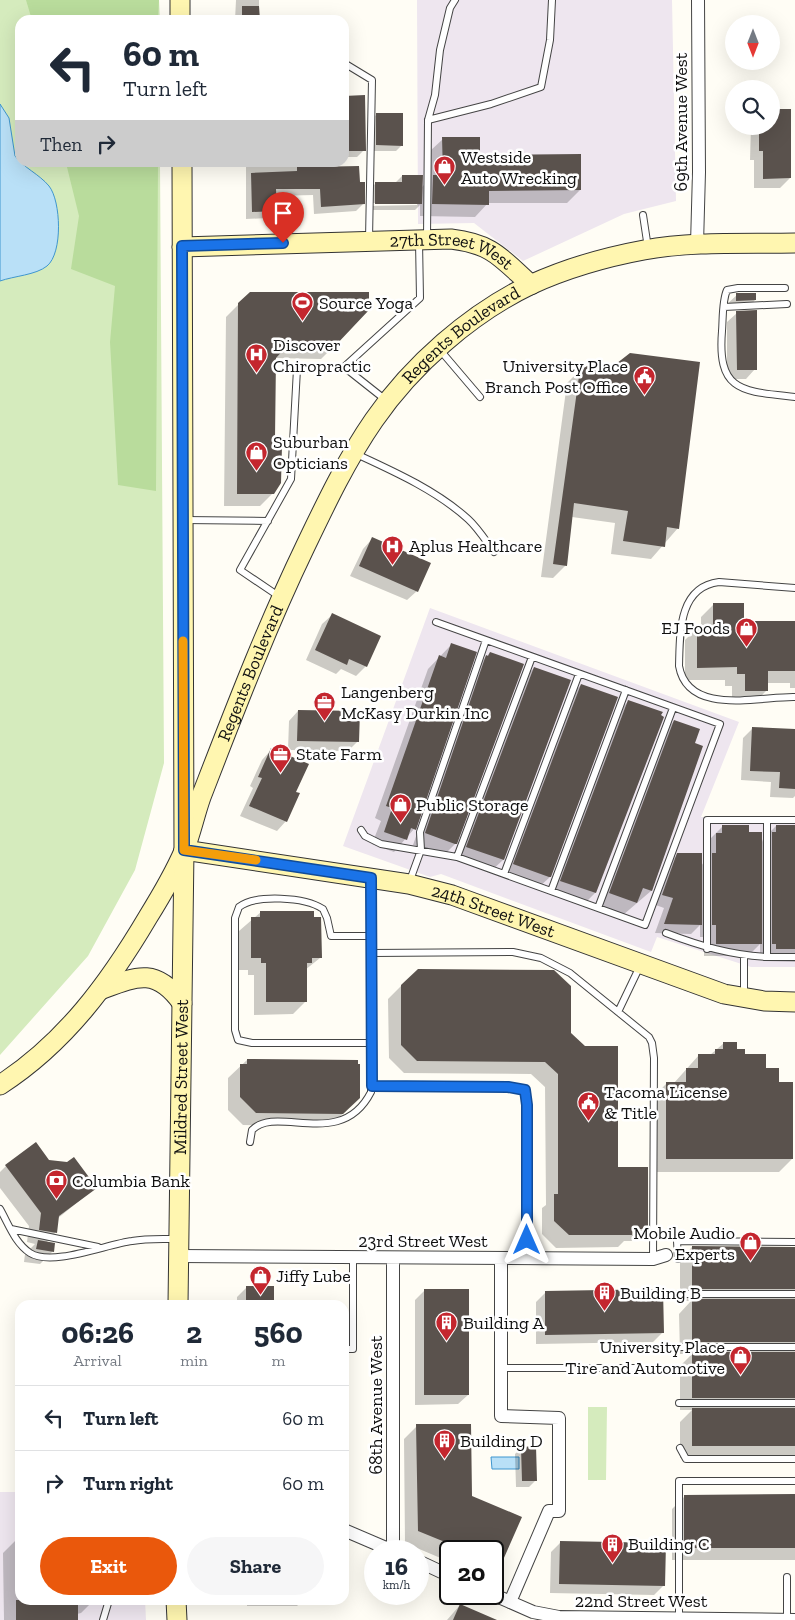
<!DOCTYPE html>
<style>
:root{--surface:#fff;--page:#f6f6f7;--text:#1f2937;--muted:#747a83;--line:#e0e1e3;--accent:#ea580c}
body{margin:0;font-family:"Zilla Slab",serif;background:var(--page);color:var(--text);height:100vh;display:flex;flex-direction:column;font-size:19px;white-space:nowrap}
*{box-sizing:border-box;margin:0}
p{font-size:16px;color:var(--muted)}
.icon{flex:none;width:28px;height:28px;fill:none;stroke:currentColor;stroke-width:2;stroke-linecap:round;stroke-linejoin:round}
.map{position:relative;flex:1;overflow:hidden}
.panel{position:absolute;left:15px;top:1300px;width:334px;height:305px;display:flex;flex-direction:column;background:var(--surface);border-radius:15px;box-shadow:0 5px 20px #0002}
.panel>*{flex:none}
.top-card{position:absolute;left:15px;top:15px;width:334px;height:152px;border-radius:15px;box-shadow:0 5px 20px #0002;background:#fff;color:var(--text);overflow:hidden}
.needle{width:32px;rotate:180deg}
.controls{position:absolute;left:725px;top:15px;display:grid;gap:10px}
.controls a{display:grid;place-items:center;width:55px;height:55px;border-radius:50%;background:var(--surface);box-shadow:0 5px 20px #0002;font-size:25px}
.speed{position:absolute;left:364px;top:1540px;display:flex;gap:10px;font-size:25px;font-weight:700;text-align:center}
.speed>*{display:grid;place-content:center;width:65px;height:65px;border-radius:50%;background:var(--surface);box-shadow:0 5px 20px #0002;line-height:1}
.speed small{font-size:12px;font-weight:400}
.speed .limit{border:2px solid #111;border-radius:8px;background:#fff;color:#111}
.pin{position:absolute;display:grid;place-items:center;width:42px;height:42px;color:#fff;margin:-51px -21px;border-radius:50% 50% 50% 0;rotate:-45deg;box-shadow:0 0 5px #0007}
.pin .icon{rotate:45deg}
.me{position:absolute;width:55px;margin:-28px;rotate:0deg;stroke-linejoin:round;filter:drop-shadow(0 0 4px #0008)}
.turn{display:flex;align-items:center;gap:18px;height:105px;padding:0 25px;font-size:22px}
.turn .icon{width:65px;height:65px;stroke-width:2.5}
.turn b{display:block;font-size:35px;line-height:42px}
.then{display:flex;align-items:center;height:48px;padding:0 25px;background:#0003;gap:10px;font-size:19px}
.eta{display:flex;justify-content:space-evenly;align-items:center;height:85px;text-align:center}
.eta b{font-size:30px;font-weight:700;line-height:35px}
.button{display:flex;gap:10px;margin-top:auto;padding:10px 25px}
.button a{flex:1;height:58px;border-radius:30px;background:var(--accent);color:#fff;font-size:20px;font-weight:700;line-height:58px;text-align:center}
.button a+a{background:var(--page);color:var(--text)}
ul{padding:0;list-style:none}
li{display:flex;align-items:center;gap:15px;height:65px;padding:0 25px;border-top:1px solid var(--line)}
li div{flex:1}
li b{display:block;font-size:19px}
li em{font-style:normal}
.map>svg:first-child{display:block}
.industrial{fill:#eee6ef}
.green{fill:#d5ebbd}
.forest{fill:#b9dc9c}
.water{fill:#b9e0f7;stroke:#3f96cf}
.shadow{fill:#0003}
.building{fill:#5a524d}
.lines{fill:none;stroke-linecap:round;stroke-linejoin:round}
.lane-casing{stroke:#444;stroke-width:8}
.street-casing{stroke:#444;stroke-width:14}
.secondary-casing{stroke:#333;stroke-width:21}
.lane{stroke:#fff;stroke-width:6}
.street{stroke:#fff;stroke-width:12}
.secondary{stroke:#fff6b0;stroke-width:19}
.route-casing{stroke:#114b97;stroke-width:12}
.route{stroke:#1a73e8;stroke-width:9}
.slow{stroke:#f59e0b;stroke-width:9}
.labels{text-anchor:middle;stroke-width:5;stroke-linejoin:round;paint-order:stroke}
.street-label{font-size:18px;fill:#111;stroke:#fff}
.poi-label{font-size:18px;fill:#111;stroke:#fff;text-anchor:start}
</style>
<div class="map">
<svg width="795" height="1620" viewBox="0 0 795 1620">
<rect width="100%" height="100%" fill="#fffdf5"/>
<path class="industrial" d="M417,0H672L676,201L624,214L523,261L474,223L418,224Z
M430,608L739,722L701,817L795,818V967H751L657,937L651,952L441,874L430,877L343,846Z
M0,1492H20V1600H145L146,1620H0Z"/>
<path class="green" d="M0,0H159L160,20H20V162L160,163L164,763L135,870L88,956L0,1055Z
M588,1407H607L606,1480H588Z"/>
<path class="forest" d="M26,0H159L158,20H32Z
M66,163H158L156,491L118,485L110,342L115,286L71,269L79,216Z"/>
<path class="water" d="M0,104L9,118L15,156C24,168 39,174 49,186C61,201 63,253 47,266C36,275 14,276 0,281Z
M491,1457H519V1469H492Z"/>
<path class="shadow" d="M236,0H259V20H235Z
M344,97H364V150L357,157H344Z
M771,108H777L790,178L780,188H754V160H750L751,126H771Z
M377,114L402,145L396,151H370L371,120Z
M443,139L479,156L580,190L567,203H488L475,217L420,216V205L415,210H369V206L417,205V203H369V190L376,183L396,182L402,176L421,188L430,179V151Z
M246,162H312V168L358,183L363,204L356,211L314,214L313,195L275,196V211L268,218L246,219Z
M250,293L334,346L321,359L274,358L273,493L260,506H224L226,317Z
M737,295L755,300L746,310H727V304Z
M737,313L755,369L746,379H727V322Z
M580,370L678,528L651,559L611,554L615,523L572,517L566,565L553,578L541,577L567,383Z
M372,539L417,591L407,600L350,576L363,549Z
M714,604L742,622H795V688H790V683H767V690L754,703H732V686H725V680H685V640L698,627H701V617Z
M332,615L366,666L356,676L341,669L336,674L306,660L322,624Z
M452,644L414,829L394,852L372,844L381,821L375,818L428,669Z
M490,653L456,843L443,856L413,845L474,669Z
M534,668L570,681L503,860L490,872L454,860L521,681Z
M581,685L550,877L537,889L501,876L568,698Z
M628,702L595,893L583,905L548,893L615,714Z
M298,711L358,741L348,751L288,750L289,721Z
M674,721L694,744L701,746L651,891L623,915L597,906L661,734Z
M753,728L795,731V796L793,798L770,797L771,782L741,780L743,738Z
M271,750L295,792L286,821L277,831L240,816L253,788L250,786L262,760Z
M723,826L748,834L761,845L763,839L776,826H795V962L763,961V956H760V944L748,956H704V937H700V925L691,934L655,933L664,908L653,904L668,864L678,854L701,866L704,862L710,839Z
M261,912L320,958L305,970V1002L293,1014L254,1015V975H248V970H239V931Z
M401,986L570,1033L617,1169L646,1228L634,1241H624L618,1247L556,1248L542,1234V1208L546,1205L545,1087L531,1074L404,1073L389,1058L388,999Z
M724,1043L765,1069L778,1083L792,1159L779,1172H654V1096L667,1083H674L699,1055H710Z
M247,1060L346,1111L329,1126L243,1125L228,1110V1078Z
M6,1166L95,1188L57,1219L55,1233L46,1243L53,1251L40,1264L24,1262L25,1254L35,1244L27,1242L29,1226L0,1188V1172Z
M692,1247L795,1248V1458H680V1422L692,1410H680V1366L692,1354H680L679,1314L691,1301H680V1260Z
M247,1287L273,1305H237V1297Z
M425,1290L468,1395L458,1404L415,1405V1300Z
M546,1292L662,1333L653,1342L536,1344V1302Z
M417,1426L470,1497L492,1551H450V1562L405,1543L404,1439Z
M521,1448L535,1481L529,1487H516L515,1454Z
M685,1496H795V1560H672V1509Z
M16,1540H20V1600H94L81,1613L77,1614V1620H4L3,1553Z
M560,1543L664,1585L654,1595L550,1593L551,1552Z
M247,1600H303L297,1606H247Z
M460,1605L494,1620H447Z"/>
<path class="building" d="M242,6H259L260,20H242Z
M365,95L366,151H349L348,109L344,110V96Z
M771,109H791V178L763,179V151H759V126H771Z
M376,113H403V146L376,145Z
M442,137H480V155L581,154V190L489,191V205L432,204L433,175H443Z
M297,162H313V167L359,166L360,182H365V204L321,207L320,189H276L277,211L252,212L251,173L297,171Z
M402,175H423L422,204H375V182H402Z
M250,292H369V310L335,346H287L276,358L275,438L282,446L281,483L274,494H237L238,303Z
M736,293H756V300L736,301Z
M757,310V370H737L736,311Z
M630,353L700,362L679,529L667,527L665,547L623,541L628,511L574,503L567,566L553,564L580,369L590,365L612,367Z
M372,537L431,563L418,592L359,566Z
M713,603H744V621H795V671H768V691H745V674H737V667L697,668V626H713Z
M332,613L381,636L367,667L349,659L347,665L315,650Z
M451,643L477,652L416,830L411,828L407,840L384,832L392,808L386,806L439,655L446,658Z
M490,652L524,664L457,844H455L425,833L486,655L488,656Z
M534,667L571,680L504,860L466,847Z
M581,684L618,697L551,877H549L513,864Z
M628,700L663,712L661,715L664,717L596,893L560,881Z
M298,710L360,711L359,742L297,741Z
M674,720L700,729L695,743L703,746L652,891L643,888L637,903L609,893Z
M752,727L795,729V789L779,788L780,772L750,771Z
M271,748L309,764L296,792L300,793L287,822L249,806L262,778L258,777Z
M722,825H749V832H762V944H716V925H712V853H716V833H722Z
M776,825H795V949H776V944H772V832H776Z
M677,853H702V925L664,924L673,898L662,895Z
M260,911H314V917H321L322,958H312V963H307V1002H266V963H261V958H251V917H260Z
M418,969L554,970L571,986V1033L585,1046H618V1167H648V1229H632V1235H569L554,1221V1194H558V1074L545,1062L417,1061L401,1045V985Z
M723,1042H737V1049H745V1054H766V1068H779V1082H793V1159H666V1082H686V1068H698V1054H715V1049H723Z
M247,1059L358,1060V1064H360V1098L343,1114L256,1113L240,1097V1064H247Z
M36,1142L49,1160L67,1162L74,1157L97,1188L59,1216L57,1233L39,1230L41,1213L5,1165Z
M38,1240L55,1243L54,1252L36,1249Z
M692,1246L795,1247V1289H692Z
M246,1286H274V1305H246Z
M424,1289H469V1395H424Z
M663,1289L664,1333L545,1335V1291Z
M692,1299H795V1342H692Z
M692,1352H795V1398H692Z
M692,1408H795V1446H692Z
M416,1424H471L472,1496L522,1517L492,1585V1551H467L418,1531Z
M536,1446L537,1481H522L521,1447Z
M795,1494V1548H684V1495Z
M560,1541L666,1543L665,1586L559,1584Z
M16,1600H78V1620H16Z
M460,1604L497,1620H453Z"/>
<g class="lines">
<defs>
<path id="lane" d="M344,63L372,80L369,239
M428,120L491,104L541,87L550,40L552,0
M643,215L648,248
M427,238L428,120L435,95L440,50L450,8L455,0
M785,288H738L727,290C722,301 723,319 722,331C717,393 743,391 795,397
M724,307L787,304
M440,350L480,397
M344,367L387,401
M354,453C393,471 436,490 468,519C478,528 486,541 494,552
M184,520L268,521
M795,588L719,582C678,587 680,634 679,666C688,717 761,696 795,697
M280,597L240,570L291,479L297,369L344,367L420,298L419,241
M361,830L365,836L381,844L457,857L645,925L720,724L436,622
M457,857L532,657
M504,874L579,674
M409,883L421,850L420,832L486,640
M551,891L626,690
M598,908L673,708
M666,933C700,946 731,955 767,957V820
M372,936H331L327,918L323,909C305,897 256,894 239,907L235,918V1030L238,1040L252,1043H372
M707,949V820H795
M372,953L513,952L541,958L570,973L649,1037L652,1043L654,1058L653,1259
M767,957H795
M744,995V956
M618,1012L640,966
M372,1086L508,1087L525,1090L527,1105V1259
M250,1142L252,1130C277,1104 341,1151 371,1092V881
M0,1209C9,1225 15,1243 30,1253C52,1267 107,1244 132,1241C147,1238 163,1239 178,1239
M11,1229L98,1247
M678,1259L677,1241L795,1242
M678,1294H795
M678,1347H795
M344,1349H353V1258
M500,1368H639
M679,1403H795
M680,1448L686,1459H795
M787,1577V1620
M679,1619V1481H795
M103,1620L109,1600"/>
<path id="street" d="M697,244L699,172L698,0
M179,1256L653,1259L666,1255
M501,1259V1416L559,1418V1511H549L510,1602
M344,1530L393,1551
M393,1551V1258
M418,1561L450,1576
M492,1594L533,1612L559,1617L795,1620"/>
<g id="secondary">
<path d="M180,0V20"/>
<path id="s1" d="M182,247L451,239C493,244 501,258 531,285"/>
<path id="s2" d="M184,850L409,884L452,895L724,994L764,1001L795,1002"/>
<path d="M100,990C137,976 156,967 182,1003"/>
<path id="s3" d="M0,1085C65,1043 109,983 148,917C161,896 174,874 184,851C191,833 195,814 201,797C234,712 266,628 305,547C326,503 347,459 374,420C412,365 470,314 530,285C565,269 606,257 644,250C694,241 745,244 795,243"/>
<path id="s4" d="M178,1305L184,850L182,162"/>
<path d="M176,1600L177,1620"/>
</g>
</defs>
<use href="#lane" class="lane-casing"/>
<use href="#street" class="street-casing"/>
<use href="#secondary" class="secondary-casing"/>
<use href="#lane" class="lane"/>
<use href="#street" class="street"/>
<use href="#secondary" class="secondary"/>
</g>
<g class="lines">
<defs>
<path id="route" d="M283,243L182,246L184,850L371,878L372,1086L508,1087L525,1090L527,1105V1240"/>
</defs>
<use href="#route" class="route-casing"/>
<use href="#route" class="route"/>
<path class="slow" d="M183,641L184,850L256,860"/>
</g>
<defs>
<symbol id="shop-pin" viewBox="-11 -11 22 30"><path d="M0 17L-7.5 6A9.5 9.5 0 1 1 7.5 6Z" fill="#c4262e" stroke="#fff"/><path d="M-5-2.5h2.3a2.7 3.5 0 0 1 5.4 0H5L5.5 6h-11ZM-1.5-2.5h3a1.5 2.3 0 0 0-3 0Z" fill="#fff"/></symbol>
<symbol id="stadium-pin" viewBox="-11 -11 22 30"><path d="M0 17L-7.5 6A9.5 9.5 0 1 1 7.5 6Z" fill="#c4262e" stroke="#fff"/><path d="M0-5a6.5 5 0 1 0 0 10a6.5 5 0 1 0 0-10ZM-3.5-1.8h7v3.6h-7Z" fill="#fff"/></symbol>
<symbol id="hospital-pin" viewBox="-11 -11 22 30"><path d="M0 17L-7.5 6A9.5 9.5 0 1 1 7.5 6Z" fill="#c4262e" stroke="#fff"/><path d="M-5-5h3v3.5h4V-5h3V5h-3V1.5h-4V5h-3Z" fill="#fff"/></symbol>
<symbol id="civic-pin" viewBox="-11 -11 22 30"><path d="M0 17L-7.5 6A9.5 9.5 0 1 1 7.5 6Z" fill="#c4262e" stroke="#fff"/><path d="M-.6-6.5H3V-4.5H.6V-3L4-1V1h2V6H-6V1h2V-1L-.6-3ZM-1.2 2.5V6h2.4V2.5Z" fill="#fff"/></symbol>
<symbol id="office-pin" viewBox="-11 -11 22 30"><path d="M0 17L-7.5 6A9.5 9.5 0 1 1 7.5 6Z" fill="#c4262e" stroke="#fff"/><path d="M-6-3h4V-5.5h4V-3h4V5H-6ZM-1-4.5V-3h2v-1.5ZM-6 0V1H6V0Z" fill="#fff"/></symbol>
<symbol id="bank-pin" viewBox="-11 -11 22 30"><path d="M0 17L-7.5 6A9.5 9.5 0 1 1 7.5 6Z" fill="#c4262e" stroke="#fff"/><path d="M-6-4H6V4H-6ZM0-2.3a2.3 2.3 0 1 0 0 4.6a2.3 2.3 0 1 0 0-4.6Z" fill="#fff"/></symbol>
<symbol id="building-pin" viewBox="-11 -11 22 30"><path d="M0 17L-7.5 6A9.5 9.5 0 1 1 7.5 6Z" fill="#c4262e" stroke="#fff"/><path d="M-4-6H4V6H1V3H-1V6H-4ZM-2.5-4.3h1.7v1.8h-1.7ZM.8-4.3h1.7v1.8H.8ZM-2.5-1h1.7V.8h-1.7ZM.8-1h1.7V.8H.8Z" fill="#fff"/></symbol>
</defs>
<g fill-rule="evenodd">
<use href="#shop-pin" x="432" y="154" width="25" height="34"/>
<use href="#stadium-pin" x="290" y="290" width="25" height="34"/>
<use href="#hospital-pin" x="244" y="342" width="25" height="34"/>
<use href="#civic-pin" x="632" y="364" width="25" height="34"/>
<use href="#shop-pin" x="244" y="440" width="25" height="34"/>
<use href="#hospital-pin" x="380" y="534" width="25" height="34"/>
<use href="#shop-pin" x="734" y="616" width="25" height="34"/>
<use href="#office-pin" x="312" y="690" width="25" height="34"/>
<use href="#office-pin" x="268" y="742" width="25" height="34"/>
<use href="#shop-pin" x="388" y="792" width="25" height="34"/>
<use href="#civic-pin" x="576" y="1090" width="25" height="34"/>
<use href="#bank-pin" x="44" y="1168" width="25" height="34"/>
<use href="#shop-pin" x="738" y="1230" width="25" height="34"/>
<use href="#shop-pin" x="248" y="1264" width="25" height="34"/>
<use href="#building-pin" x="592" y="1280" width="25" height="34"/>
<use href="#building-pin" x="434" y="1310" width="25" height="34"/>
<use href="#shop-pin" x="728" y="1344" width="25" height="34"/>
<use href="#building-pin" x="432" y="1428" width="25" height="34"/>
<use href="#building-pin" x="600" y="1532" width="25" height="34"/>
</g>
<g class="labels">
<g class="street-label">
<text transform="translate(681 122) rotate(-90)" y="6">69th Avenue West</text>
<text dy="6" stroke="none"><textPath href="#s1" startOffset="272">27th Street West</textPath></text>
<text dy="6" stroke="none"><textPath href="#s3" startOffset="896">Regents Boulevard</textPath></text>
<text dy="6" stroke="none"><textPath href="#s3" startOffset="491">Regents Boulevard</textPath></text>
<text dy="6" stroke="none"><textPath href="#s2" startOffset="316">24th Street West</textPath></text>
<text dy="6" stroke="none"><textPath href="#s4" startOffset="228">Mildred Street West</textPath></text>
<text x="423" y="1247">23rd Street West</text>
<text transform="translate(376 1405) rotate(-90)" y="6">68th Avenue West</text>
<text x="641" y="1607">22nd Street West</text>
</g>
<g class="poi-label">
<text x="461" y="163">Westside<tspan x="461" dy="21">Auto Wrecking</tspan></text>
<text x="319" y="309">Source Yoga</text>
<text x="273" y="351">Discover<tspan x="273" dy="21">Chiropractic</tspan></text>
<text x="628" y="372" text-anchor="end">University Place<tspan x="628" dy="21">Branch Post Office</tspan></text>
<text x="273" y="448">Suburban<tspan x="273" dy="21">Opticians</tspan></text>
<text x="409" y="552">Aplus Healthcare</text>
<text x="730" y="634" text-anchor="end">EJ Foods</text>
<text x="341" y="698">Langenberg<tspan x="341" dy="21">McKasy Durkin Inc</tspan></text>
<text x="296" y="760">State Farm</text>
<text x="416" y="811">Public Storage</text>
<text x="604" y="1098">Tacoma License<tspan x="604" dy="21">&amp; Title</tspan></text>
<text x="72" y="1187">Columbia Bank</text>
<text x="735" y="1239" text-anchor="end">Mobile Audio<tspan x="735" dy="21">Experts</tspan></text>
<text x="276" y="1282">Jiffy Lube</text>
<text x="620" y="1299">Building B</text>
<text x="463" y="1329">Building A</text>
<text x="725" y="1353" text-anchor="end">University Place<tspan x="725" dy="21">Tire and Automotive</tspan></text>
<text x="460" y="1447">Building D</text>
<text x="628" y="1550">Building C</text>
</g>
</g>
</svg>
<div class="controls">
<a><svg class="needle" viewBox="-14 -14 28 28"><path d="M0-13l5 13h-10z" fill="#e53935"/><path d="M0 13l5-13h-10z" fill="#747a83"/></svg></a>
<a><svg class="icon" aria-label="search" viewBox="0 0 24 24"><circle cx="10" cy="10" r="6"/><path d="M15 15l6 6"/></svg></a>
</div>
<div class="speed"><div>16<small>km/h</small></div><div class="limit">20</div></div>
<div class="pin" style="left:283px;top:243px;background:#d93025"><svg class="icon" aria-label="arrive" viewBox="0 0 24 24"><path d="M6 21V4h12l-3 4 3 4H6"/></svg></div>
<svg class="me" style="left:527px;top:1240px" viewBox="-20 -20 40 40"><path d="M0-17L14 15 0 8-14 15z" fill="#1a73e8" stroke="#fff" stroke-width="4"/></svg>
<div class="top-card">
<div class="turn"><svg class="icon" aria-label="left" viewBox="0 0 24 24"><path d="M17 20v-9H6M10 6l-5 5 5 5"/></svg><div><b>60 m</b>Turn left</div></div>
<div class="then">Then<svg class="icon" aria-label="right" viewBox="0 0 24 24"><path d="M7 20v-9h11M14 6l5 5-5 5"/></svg></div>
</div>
<section class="panel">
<div class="eta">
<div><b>06:26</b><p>Arrival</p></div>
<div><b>2</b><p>min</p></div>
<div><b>560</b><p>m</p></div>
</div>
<ul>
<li><svg class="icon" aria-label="left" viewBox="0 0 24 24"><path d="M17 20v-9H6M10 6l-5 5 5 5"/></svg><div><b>Turn left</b></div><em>60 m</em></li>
<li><svg class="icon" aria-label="right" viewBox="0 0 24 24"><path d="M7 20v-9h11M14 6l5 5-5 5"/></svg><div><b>Turn right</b></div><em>60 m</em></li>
</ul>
<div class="button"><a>Exit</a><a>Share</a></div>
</section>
</div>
